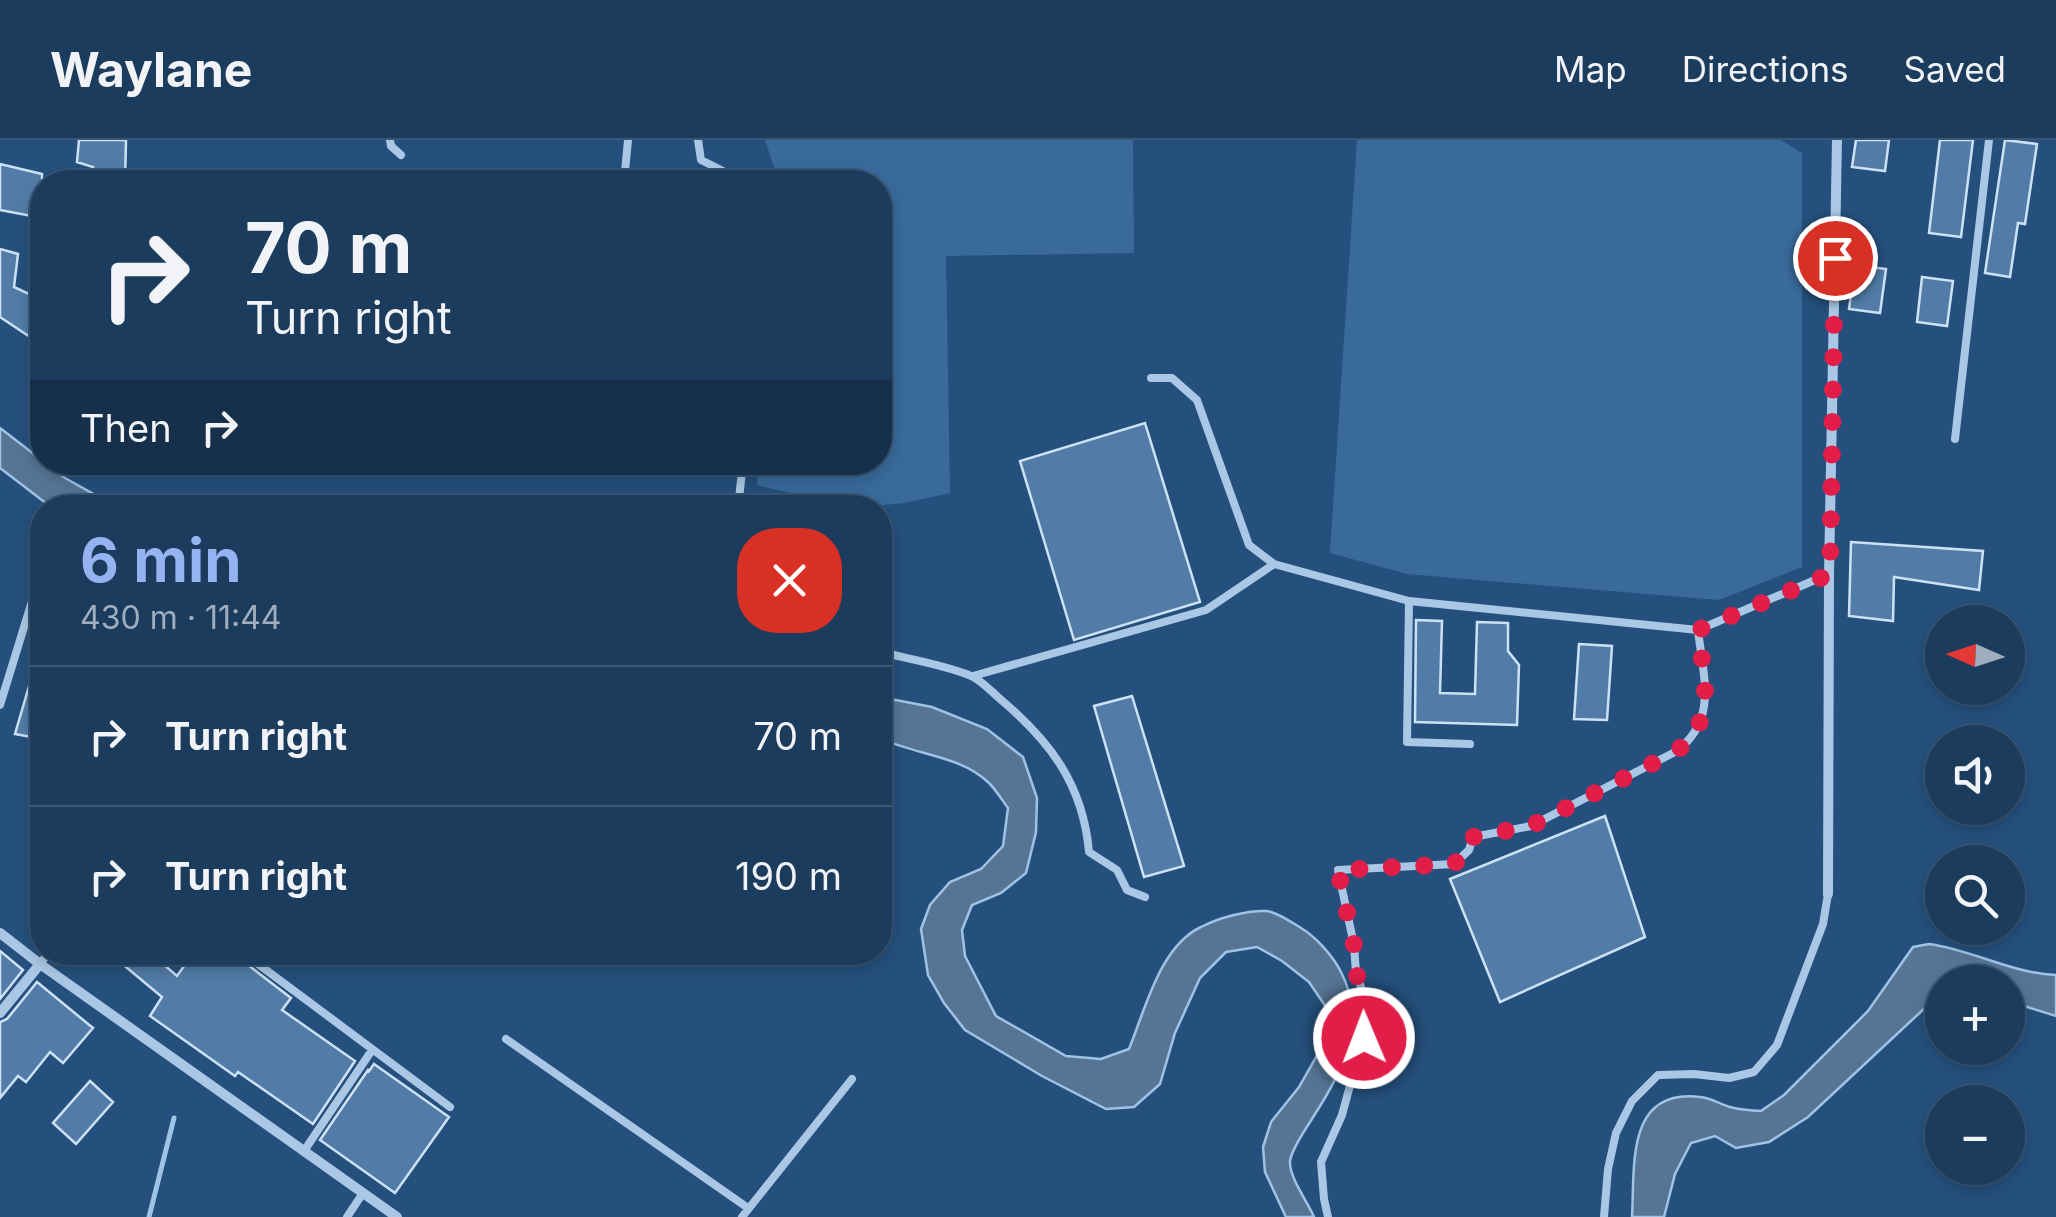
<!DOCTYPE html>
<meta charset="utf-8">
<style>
:root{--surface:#1c3c5e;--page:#294767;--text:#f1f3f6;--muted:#a0adbc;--line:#3a5673;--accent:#95b2f1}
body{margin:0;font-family:Inter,sans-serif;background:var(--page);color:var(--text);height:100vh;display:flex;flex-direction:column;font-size:38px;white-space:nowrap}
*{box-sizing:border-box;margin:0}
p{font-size:32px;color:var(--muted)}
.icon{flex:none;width:55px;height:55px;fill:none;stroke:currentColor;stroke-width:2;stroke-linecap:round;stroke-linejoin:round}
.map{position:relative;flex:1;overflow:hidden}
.drawer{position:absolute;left:30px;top:355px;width:862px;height:470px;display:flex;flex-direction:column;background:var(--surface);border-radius:40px;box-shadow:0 5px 15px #0003,0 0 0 2px var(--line)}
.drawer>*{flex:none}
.banner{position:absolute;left:30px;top:30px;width:862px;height:305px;border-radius:40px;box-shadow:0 5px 15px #0003,0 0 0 2px var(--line);background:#1c3c5e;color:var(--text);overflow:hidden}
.needle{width:65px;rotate:273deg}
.buttons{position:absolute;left:1925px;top:465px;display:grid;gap:20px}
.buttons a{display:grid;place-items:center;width:100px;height:100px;border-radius:50%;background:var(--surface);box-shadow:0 5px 15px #0003,0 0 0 2px var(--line);font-size:50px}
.pin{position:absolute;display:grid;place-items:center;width:85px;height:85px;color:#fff;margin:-42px;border:5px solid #fff;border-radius:50%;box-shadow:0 2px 10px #0007}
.me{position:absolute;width:110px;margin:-55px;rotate:359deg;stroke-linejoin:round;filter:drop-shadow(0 0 8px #0008)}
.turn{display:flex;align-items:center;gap:35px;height:210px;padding:0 50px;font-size:45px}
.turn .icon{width:130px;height:130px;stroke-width:2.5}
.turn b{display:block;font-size:70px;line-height:85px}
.then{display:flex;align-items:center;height:95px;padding:0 50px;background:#0003;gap:20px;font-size:38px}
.round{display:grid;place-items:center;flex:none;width:105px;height:105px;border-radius:40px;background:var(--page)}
.headline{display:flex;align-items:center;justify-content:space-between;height:170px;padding:0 50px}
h1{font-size:60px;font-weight:700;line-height:75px;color:var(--accent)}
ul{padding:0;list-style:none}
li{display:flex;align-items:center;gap:30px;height:140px;padding:0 50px;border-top:2px solid var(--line)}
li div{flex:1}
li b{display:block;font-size:38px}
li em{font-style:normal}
header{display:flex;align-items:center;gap:60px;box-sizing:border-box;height:140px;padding:0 50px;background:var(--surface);border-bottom:2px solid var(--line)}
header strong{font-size:48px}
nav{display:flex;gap:55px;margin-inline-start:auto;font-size:35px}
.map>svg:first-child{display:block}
.green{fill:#396a9a}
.water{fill:#567595;stroke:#9fc3e5;stroke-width:2.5}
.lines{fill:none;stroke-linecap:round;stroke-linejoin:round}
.stream{stroke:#9fc3e5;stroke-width:5}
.building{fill:#527ca7;stroke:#cde1f4;stroke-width:2.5}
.service{stroke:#aac8e5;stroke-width:8}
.minor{stroke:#aac8e5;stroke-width:10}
.route{stroke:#e11d48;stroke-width:18;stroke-dasharray:0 32.4}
</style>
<header>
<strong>Waylane</strong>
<nav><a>Map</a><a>Directions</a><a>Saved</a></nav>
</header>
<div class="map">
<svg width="2056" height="1077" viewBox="0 0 2056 1077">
<rect width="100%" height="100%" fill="#25507d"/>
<path class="green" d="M765,0H1133L1134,113L946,116L950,353L904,363L855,368L757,345L760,323L880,322V42H779Z
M1357,0H1781L1802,13V427L1719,460L1407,434L1330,413Z"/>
<path class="water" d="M0,288L65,338L117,367H51L0,328Z
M880,557L932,567L987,589L1023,617L1037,658L1036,692L1026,733L1001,753L972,765L962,790L965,816L996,876L1066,916L1101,919L1129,909C1145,870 1160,806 1201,787C1218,778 1247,770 1267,771C1277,772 1291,782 1301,788C1316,797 1333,816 1341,832C1367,882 1343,931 1315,974C1308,986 1292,1007 1290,1021C1289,1038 1308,1062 1314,1077H1286L1265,1032L1263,1007L1271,982L1299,947L1328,896V870L1309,842L1282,821L1257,807L1226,812L1200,838L1175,893L1160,944L1134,967L1106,969L1042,936L965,890L944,863L928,835L921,789L930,765L950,742L981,729L1003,706L1008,668C1002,660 996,650 989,643C960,615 915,615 880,598Z
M1929,804C1973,810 2010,833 2056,835V876L2008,861V842H1942V852L1808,977L1769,1002L1736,1008L1715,996L1691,1003L1675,1034L1664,1077H1632C1635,1027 1625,948 1700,957C1711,958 1720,964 1730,967C1739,970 1750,970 1761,971L1784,955L1868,871L1913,807Z"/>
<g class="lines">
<path class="stream" d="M149,1077L174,978"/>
</g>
<path class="building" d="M79,0H126L125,42H89L93,27L77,22Z
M1856,0H1889L1885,31L1852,27Z
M1940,0H1973L1961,97L1929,93Z
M2005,0L2037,4L2025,84L2018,83L2010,137L1985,133Z
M0,24L42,34V78L0,70Z
M0,109L18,114L14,147L42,160V205L0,177Z
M1855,125L1886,129L1880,173L1849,169Z
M1922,137L1953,141L1947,186L1917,182Z
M1145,283L1200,462L1074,500L1020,321Z
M1851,402L1983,411L1979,450L1894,437L1893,481L1849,476Z
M1416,480L1442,481L1440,553L1475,554L1477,482L1508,483V511L1519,525L1517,585L1415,582Z
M1579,504L1612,506L1607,580L1574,579Z
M39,512L42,513V599L15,594Z
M1132,556L1184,726L1144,737L1094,566Z
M1605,676L1645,797L1500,862L1450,739Z
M0,811L23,830L0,859Z
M108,812H149L177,836L194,812H231L291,858L282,870L355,921L313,984L238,932L235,936L150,876L162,857Z
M37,842L93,888L63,923L50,912L26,942L18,936L0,958V882L7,879Z
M374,924L449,977L395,1053L320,1000L368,930L369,931Z
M90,941L113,962L76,1004L53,983Z"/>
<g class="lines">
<path class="service" d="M390,0L391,6L401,15
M698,0L701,20L745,42
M624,42L628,0
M1151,238H1172L1197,260L1249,405L1274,424
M1955,299L1989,0
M738,368L743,322
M1409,461L1407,602L1470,604
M880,512C909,519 941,524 969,535C980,539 990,550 999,558C1050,601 1083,644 1089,712L1117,730L1127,750L1145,757
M973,536L1206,470L1274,424L1409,461L1698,490L1829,434
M0,565L33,458L42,444
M242,812L450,967
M40,824L49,812
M506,899L748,1068
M304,1011L372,910
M347,1077L363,1053
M742,1077L852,939
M1328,1077L1324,1059L1321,1022L1342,975L1370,872L1356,833L1354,805L1338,730L1454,724L1469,710L1473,697L1531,686L1675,612C1719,581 1703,536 1698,490
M1604,1077L1608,1029L1616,993L1632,961L1658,935L1694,934L1729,938L1754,932L1777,905L1823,784L1828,754"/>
<path class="minor" d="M1828,754L1829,434L1837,0
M0,793L40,824L397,1077
M0,873L40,824"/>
</g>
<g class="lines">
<path class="route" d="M1364,898L1370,872L1356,833L1354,805L1338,730L1454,724L1469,710L1473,697L1531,686L1675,612C1719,581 1703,536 1698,490L1830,434L1835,118"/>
</g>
</svg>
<div class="buttons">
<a><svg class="needle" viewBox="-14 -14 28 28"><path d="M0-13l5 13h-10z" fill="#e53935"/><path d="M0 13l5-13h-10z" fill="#a0adbc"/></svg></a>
<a><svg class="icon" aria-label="sound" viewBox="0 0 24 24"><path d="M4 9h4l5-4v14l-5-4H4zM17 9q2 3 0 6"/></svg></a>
<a><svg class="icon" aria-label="search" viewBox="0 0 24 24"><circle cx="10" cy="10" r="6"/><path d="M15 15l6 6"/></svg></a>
<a>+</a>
<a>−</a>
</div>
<div class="pin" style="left:1835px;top:118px;background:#d93025"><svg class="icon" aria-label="arrive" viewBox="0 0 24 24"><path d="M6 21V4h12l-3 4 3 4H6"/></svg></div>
<svg class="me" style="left:1364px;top:898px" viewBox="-20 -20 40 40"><circle r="17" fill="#e11d48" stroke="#fff" stroke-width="3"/><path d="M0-11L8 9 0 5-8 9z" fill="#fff"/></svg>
<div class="banner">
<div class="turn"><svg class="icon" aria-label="right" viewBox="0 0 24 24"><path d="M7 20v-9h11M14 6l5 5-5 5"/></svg><div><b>70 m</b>Turn right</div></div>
<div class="then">Then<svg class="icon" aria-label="right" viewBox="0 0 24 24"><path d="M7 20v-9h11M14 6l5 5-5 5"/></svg></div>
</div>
<section class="drawer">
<div class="headline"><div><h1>6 min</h1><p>430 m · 11:44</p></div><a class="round" style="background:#d93025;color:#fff"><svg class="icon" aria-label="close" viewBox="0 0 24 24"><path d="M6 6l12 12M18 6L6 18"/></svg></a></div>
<ul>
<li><svg class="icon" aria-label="right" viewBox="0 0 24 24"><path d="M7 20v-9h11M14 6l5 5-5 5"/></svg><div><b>Turn right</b></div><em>70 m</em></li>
<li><svg class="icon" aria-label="right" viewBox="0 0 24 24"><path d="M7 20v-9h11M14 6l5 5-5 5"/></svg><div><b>Turn right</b></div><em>190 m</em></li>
</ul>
</section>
</div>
